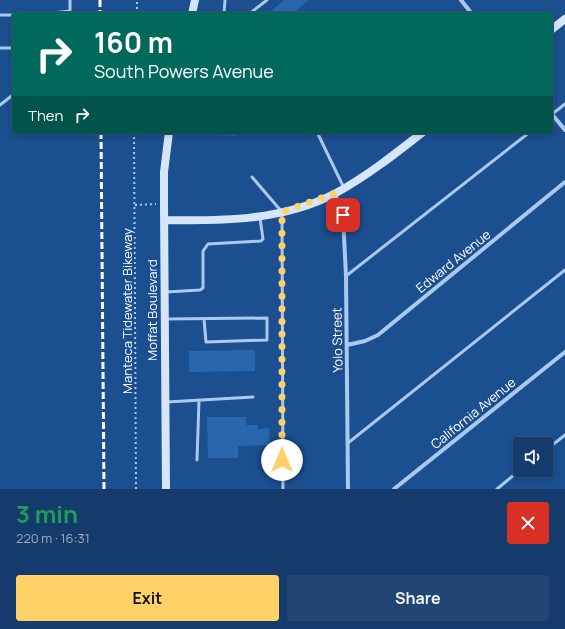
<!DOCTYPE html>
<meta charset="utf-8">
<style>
:root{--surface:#143b6b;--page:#214673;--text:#f1f3f6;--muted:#9dadc1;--line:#33557e;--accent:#ffd166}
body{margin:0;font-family:Manrope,sans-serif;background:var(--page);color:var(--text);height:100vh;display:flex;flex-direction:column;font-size:15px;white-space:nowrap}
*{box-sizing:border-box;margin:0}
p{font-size:13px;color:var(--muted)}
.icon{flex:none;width:22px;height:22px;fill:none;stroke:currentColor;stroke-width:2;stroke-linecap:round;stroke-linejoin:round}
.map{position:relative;height:489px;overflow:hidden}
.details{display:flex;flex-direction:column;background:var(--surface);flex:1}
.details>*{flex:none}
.top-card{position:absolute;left:12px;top:12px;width:541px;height:122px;border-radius:4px;box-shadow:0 2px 6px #0003,0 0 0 1px var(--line);background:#00695c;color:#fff;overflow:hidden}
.tools{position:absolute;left:513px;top:437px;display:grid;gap:8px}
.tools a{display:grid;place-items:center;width:40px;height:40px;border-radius:4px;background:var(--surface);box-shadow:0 2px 6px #0003,0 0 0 1px var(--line);font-size:20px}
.pin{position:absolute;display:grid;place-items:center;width:34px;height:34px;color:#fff;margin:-17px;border-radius:8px;box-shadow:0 2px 6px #0006}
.me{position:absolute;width:44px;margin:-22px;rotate:0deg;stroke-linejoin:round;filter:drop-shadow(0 0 3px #0008)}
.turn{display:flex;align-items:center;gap:14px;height:84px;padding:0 16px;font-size:18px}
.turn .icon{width:52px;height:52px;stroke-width:2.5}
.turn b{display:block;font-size:28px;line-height:34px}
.then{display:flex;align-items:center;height:38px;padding:0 16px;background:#0003;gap:8px;font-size:15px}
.round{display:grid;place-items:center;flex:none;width:42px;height:42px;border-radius:4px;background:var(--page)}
.summary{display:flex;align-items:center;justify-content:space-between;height:68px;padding:0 16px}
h1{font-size:24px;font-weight:700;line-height:30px;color:#1e9e55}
.action{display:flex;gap:8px;margin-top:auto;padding:8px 16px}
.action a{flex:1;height:46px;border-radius:4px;background:var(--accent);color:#111;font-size:16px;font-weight:700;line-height:46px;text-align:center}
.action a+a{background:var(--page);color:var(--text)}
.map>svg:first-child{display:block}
.building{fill:#2a66ad}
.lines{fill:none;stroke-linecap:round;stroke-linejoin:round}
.path{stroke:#a9c9ee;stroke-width:2;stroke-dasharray:2 3;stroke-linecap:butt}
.lane{stroke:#a9c9ee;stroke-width:3}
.street{stroke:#a9c9ee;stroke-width:4}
.secondary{stroke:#d6e6fa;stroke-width:8}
.rail{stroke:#fff;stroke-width:3;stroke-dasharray:7 3;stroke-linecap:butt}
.route{stroke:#ffd166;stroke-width:7;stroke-dasharray:0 12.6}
.labels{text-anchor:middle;stroke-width:4;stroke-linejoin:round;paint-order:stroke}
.street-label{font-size:13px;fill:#fff;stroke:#1b4f8f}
</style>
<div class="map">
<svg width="565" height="489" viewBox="0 0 565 489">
<rect width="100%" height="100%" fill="#1b4f8f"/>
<path class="building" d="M284,0H309L292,14H272L270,12Z
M214,132H237V136L214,135Z
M255,350V371L189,372V351Z
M207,417H246V425H258V429L269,428L270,445L238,446V458H208Z"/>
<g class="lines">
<path class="path" d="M137,14V0
M134,132L136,489
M135,205L156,204"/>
<path class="lane" d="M43,14L70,11V0
M224,14L225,0
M249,14L267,0
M0,15H14
M0,48H14
M0,105L14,94
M551,115L565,104
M317,132L344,188
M252,177L282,212L283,489
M346,276L530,132
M166,292L200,290L203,288V251L208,244L261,241L263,239L260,218
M166,319L267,318V340L206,342L204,319
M167,402L253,397
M348,443L565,270
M546,450L565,435
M197,460L199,400
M497,489L520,470"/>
<path class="street" d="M461,0L472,14
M551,113L565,130
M335,194L343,215L346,276L348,489
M347,345L365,341L378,335L565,182
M394,489L565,352"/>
<path class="secondary" d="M192,14L195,0
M551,30L565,19
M164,220C222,221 283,221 336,193C367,176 395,154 423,132
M166,489L164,204V172L169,132"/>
<path class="rail" d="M100,0V14
M101,132L104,489"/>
</g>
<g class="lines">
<path class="route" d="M282,460V212L335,193L343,215"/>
</g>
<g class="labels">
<g class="street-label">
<text transform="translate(453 261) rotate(-39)" y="5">Edward Avenue</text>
<text transform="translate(152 310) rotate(-90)" y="5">Moffat Boulevard</text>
<text transform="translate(127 311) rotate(-90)" y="5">Manteca Tidewater Bikeway</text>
<text transform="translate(337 340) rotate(-91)" y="5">Yolo Street</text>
<text transform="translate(473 413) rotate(-39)" y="5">California Avenue</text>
</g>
</g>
</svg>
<div class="tools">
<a><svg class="icon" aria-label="sound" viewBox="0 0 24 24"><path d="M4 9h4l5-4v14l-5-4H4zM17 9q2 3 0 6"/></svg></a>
</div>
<div class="pin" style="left:343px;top:215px;background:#d93025"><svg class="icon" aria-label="arrive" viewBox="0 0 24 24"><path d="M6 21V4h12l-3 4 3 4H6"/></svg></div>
<svg class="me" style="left:282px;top:460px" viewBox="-20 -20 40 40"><circle r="19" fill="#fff"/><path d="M0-13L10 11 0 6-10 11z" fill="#ffd166"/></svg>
<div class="top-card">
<div class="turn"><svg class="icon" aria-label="right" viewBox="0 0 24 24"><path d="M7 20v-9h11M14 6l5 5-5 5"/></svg><div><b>160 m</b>South Powers Avenue</div></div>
<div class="then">Then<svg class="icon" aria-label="right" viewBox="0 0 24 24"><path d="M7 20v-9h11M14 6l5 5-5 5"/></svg></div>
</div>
</div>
<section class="details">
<div class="summary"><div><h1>3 min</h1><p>220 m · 16:31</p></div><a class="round" style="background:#d93025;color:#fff"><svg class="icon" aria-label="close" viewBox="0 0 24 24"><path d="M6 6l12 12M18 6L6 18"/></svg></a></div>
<div class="action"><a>Exit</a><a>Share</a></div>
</section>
